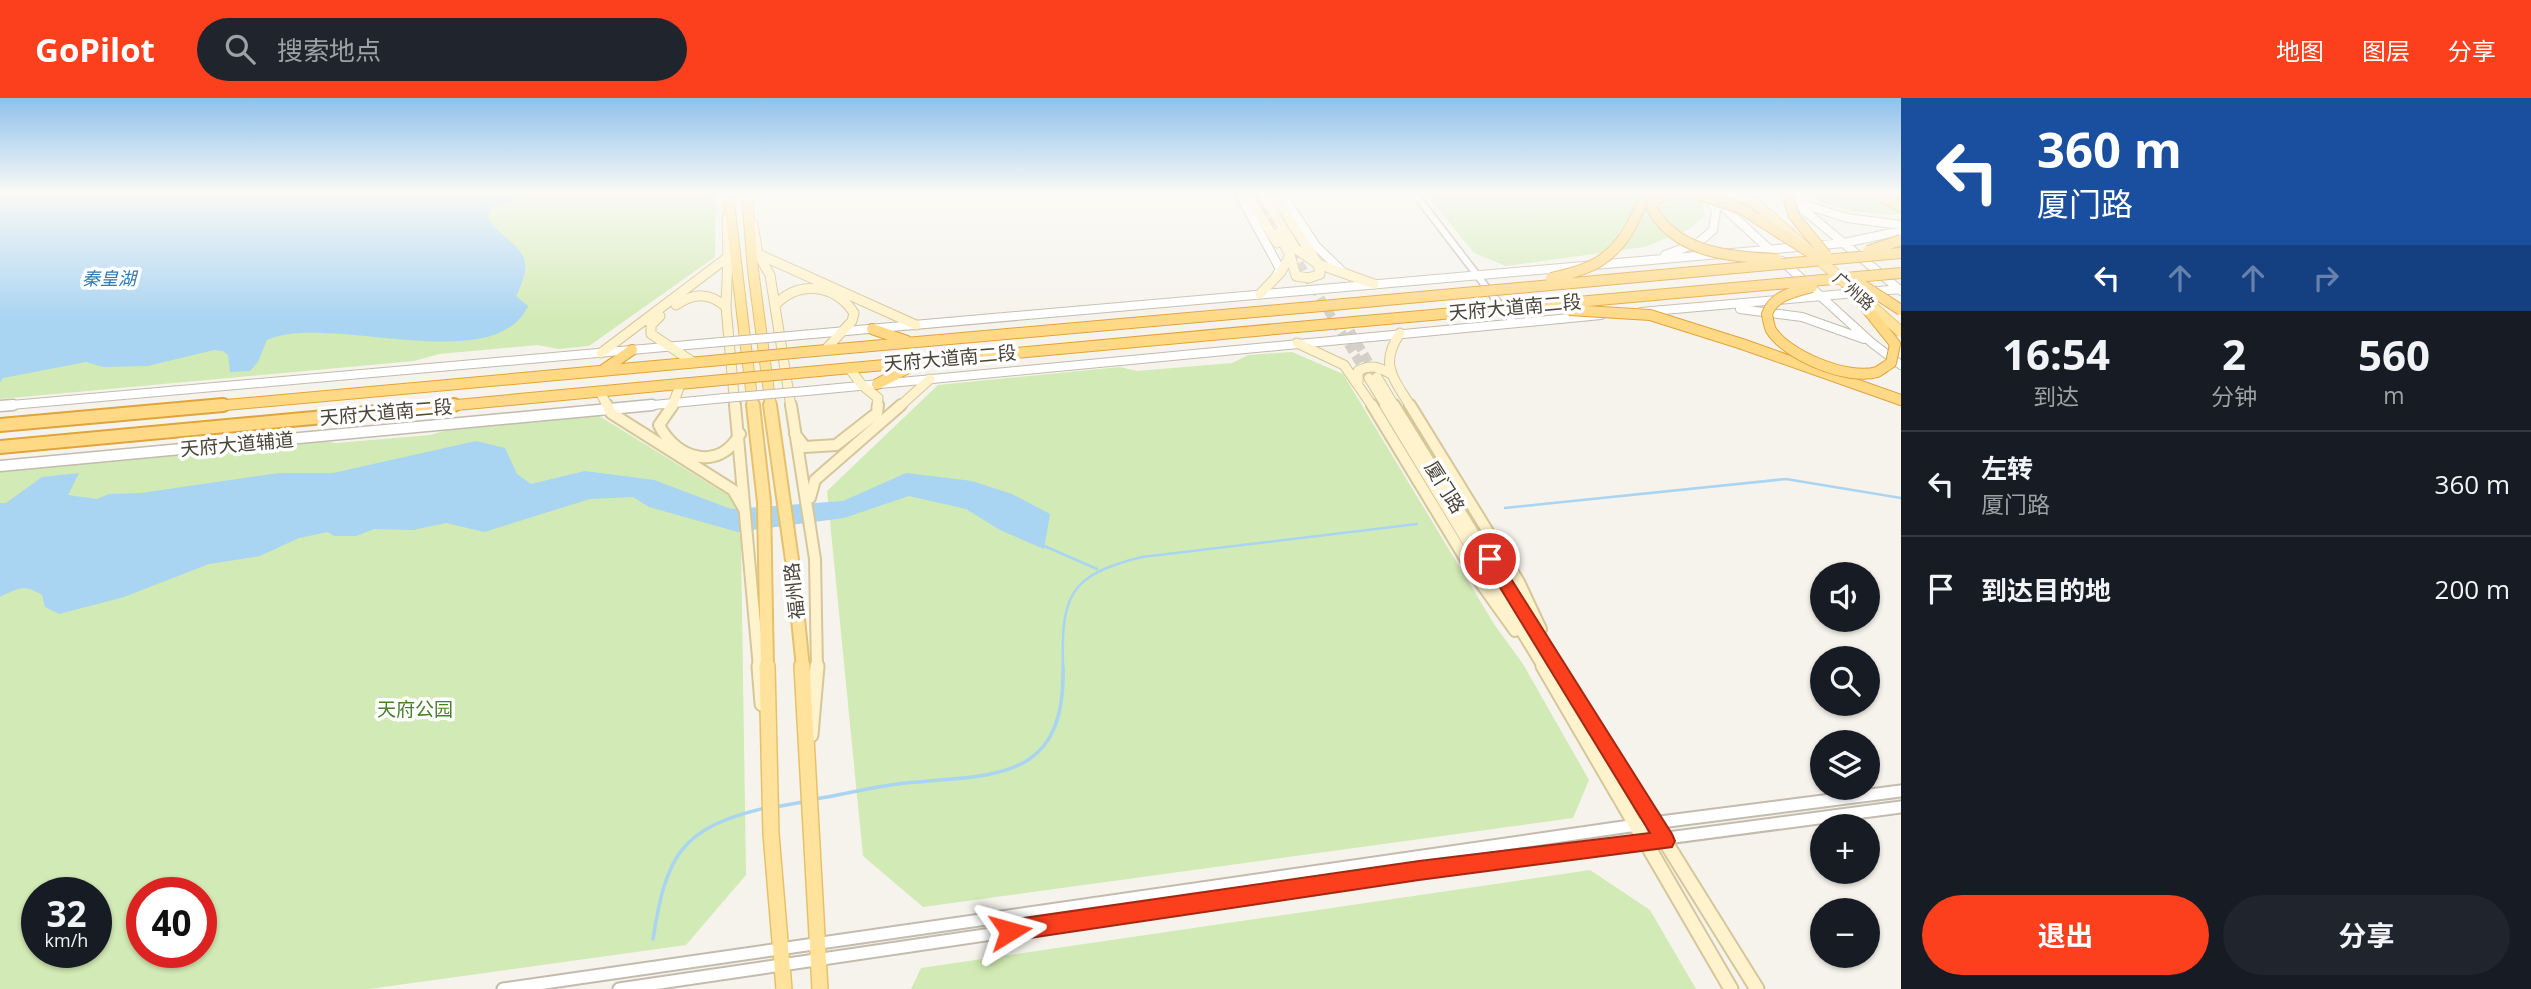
<!DOCTYPE html>
<html lang="zh">
<meta charset="utf-8">
<style>
:root{--surface:#171b24;--page:#20242c;--text:#f1f3f6;--muted:#9ea1a6;--line:#363941;--accent:#fc3f1d}
body{margin:0;font-family:"Open Sans","Noto Sans SC",sans-serif;background:var(--page);color:var(--text);height:100vh;display:flex;flex-direction:column;font-size:26px;white-space:nowrap}
*{box-sizing:border-box;margin:0}
p{font-size:23px;color:var(--muted)}
.icon{flex:none;width:38px;height:38px;fill:none;stroke:currentColor;stroke-width:2;stroke-linecap:round;stroke-linejoin:round}
.map{position:relative;flex:1;overflow:hidden}
.details{display:flex;flex-direction:column;background:var(--surface);width:630px}
.details>*{flex:none}
.guide{background:#1a4fa0;color:#fff;overflow:hidden}
.controls{position:absolute;left:1810px;top:464px;display:grid;gap:14px}
.controls a{display:grid;place-items:center;width:70px;height:70px;border-radius:50%;background:var(--surface);box-shadow:0 2px 5px #0004;font-size:35px}
.speed{position:absolute;left:21px;top:779px;display:flex;gap:14px;font-size:35px;font-weight:700;text-align:center}
.speed>*{display:grid;place-content:center;width:91px;height:91px;border-radius:50%;background:var(--surface);box-shadow:0 2px 5px #0004;line-height:1}
.speed small{font-size:18px;font-weight:400}
.speed .limit{border:10px solid #d22;background:#fff;color:#111}
.pin{position:absolute;display:grid;place-items:center;width:60px;height:60px;color:#fff;margin:-30px;border:4px solid #fff;border-radius:50%;box-shadow:0 2px 7px #0007}
.me{position:absolute;width:77px;margin:-38px;rotate:82deg;stroke-linejoin:round;filter:drop-shadow(0 0 5px #0008)}
.turn{display:flex;align-items:center;gap:24px;height:147px;padding:0 21px;font-size:32px}
.turn .icon{width:91px;height:91px;stroke-width:2.5}
.turn b{display:block;font-size:49px;line-height:60px}
.lanes{display:flex;align-items:center;height:66px;padding:0 21px;background:#0003;justify-content:center;gap:35px;direction:ltr}
.lanes .off{opacity:.35}
.eta{display:flex;justify-content:space-evenly;align-items:center;height:119px;text-align:center}
.eta b{font-size:42px;font-weight:700;line-height:49px}
.action{display:flex;gap:14px;margin-top:auto;padding:14px 21px}
.action a{flex:1;height:80px;border-radius:42px;background:var(--accent);color:#fff;font-size:28px;font-weight:700;line-height:80px;text-align:center}
.action a+a{background:var(--page);color:var(--text)}
ul{padding:0;list-style:none}
li{display:flex;align-items:center;gap:21px;height:105px;padding:0 21px;border-top:2px solid var(--line)}
li div{flex:1}
li b{display:block;font-size:26px}
li em{font-style:normal}
header{display:flex;align-items:center;gap:42px;box-sizing:border-box;height:98px;padding:0 35px;background:var(--accent);color:#fff}
header strong{font-size:33px}
nav{display:flex;gap:38px;margin-inline-start:auto;font-size:24px}
.search{width:490px;height:63px;background:var(--page);display:flex;align-items:center;gap:18px;box-sizing:border-box;padding:0 24px;border-radius:38px;color:var(--muted);font-size:26px}
main{display:flex;flex:1;min-height:0}
.map>svg:first-child{display:block}
.green{fill:#d2eab5;fill-rule:evenodd}
.water{fill:#a9d4f2}
.lines{fill:none;stroke-linecap:round;stroke-linejoin:round}
.stream-far1{stroke:#a9d4f2;stroke-width:2.5}
.stream{stroke:#a9d4f2;stroke-width:3.5}
.secondary-tunnel{stroke:#d4d0c8;stroke-width:9;stroke-dasharray:9 4.5;stroke-linecap:butt}
.minor-casing{stroke:#c2bbae;stroke-width:9}
.tertiary-far2-casing{stroke:#c2bbae;stroke-width:10}
.tertiary-far1-casing{stroke:#c2bbae;stroke-width:13}
.tertiary-casing{stroke:#c2bbae;stroke-width:15}
.secondary-far2-casing{stroke:#d6c79b;stroke-width:11}
.secondary-far1-casing{stroke:#d6c79b;stroke-width:14}
.secondary-casing{stroke:#d6c79b;stroke-width:17}
.primary-far2-casing{stroke:#e6c16a;stroke-width:12}
.primary-far1-casing{stroke:#e6c16a;stroke-width:16}
.primary-casing{stroke:#e6c16a;stroke-width:18}
.trunk-far1-casing{stroke:#e0a43c;stroke-width:12}
.trunk-casing{stroke:#e0a43c;stroke-width:16}
.minor{stroke:#fff;stroke-width:6}
.tertiary-far2{stroke:#fff;stroke-width:8}
.tertiary-far1{stroke:#fff;stroke-width:10}
.tertiary{stroke:#fff;stroke-width:11}
.secondary-far2{stroke:#fff3cd;stroke-width:9}
.secondary-far1{stroke:#fff3cd;stroke-width:10}
.secondary{stroke:#fff3cd;stroke-width:13}
.primary-far2{stroke:#ffe39c;stroke-width:10}
.primary-far1{stroke:#ffe39c;stroke-width:12}
.primary{stroke:#ffe39c;stroke-width:15}
.trunk-far1{stroke:#ffd985;stroke-width:10}
.trunk{stroke:#ffd985;stroke-width:12}
.tertiary-bridge-casing{stroke:#c2bbae;stroke-width:10;stroke-linecap:butt}
.primary-bridge-casing{stroke:#e6c16a;stroke-width:12;stroke-linecap:butt}
.trunk-bridge-casing{stroke:#e0a43c;stroke-width:12;stroke-linecap:butt}
.tertiary-bridge{stroke:#fff;stroke-width:8}
.primary-bridge{stroke:#ffe39c;stroke-width:10}
.trunk-bridge{stroke:#ffd985;stroke-width:10}
.route{fill:#fc3f1d;stroke:#a42913;stroke-width:2}
.labels{text-anchor:middle;stroke-width:7;stroke-linejoin:round;paint-order:stroke}
.far-street-label{font-size:16px;fill:#4b4439;stroke:#fff}
.far-water-label{font-size:18px;font-style:italic;fill:#2e7ab2;stroke:#fff}
.street-label{font-size:19px;fill:#4b4439;stroke:#fff}
.park-label{font-size:19px;fill:#4a7f2a;stroke:#fff}
</style>
<header>
<strong>GoPilot</strong>
<div class="search"><svg class="icon" aria-label="search" viewBox="0 0 24 24"><circle cx="10" cy="10" r="6"/><path d="M15 15l6 6"/></svg>搜索地点</div>
<nav><a>地图</a><a>图层</a><a>分享</a></nav>
</header>
<main>
<div class="map">
<svg width="1901" height="891" viewBox="0 0 1901 891">
<rect width="100%" height="100%" fill="#f6f3ec"/>
<path class="green" d="M0,96H716L715,159L589,248L559,251L537,247L439,256L414,263L0,301Z
M1426,96H1699L1706,117L1690,131L1644,149L1506,168L1474,155Z
M1804,96H1901V117C1867,117 1834,112 1804,96Z
M1292,254L1343,276L1494,526L1523,566L1589,682L1573,720L923,809L863,758L827,393L938,287L1120,269L1137,273L1232,265L1248,257Z
M596,316L734,401L741,446L746,777L686,847L369,891H0V372L312,342L336,345L430,337L461,328ZM37,794H96V854H37ZM142,794H201V854H142Z
M1590,772L1650,812L1696,891H911L921,870Z"/>
<path class="water" d="M0,96H532L493,109L488,115L489,123C515,152 539,153 516,198L528,208C494,281 328,214 267,242L258,264L250,273L230,274L228,257L223,253L214,252L148,268L103,269L86,264L3,280L0,285Z
M476,343L505,350L517,376L531,386L585,373L654,382L731,411L843,403L906,375L972,383L1012,396L1050,416L1044,451L1000,432L966,411L909,398L844,420L738,434L649,409L633,399L590,401L484,434L446,425L413,432L374,431L356,438H334L328,434L299,440L260,458L209,466L124,499L59,516L45,509L42,497C24,486 18,490 0,499V405H6L42,379L79,375L68,397L97,401L109,396L141,395L279,375H333Z"/>
<g class="lines">
<path class="stream-far1" d="M1505,410L1786,381L1901,400
M1042,447L1097,471
M1063,570C1061,497 1069,477 1142,459L1417,426"/>
<path class="stream" d="M816,701C846,696 876,688 906,685C995,676 1066,685 1063,568
M775,709L803,704
M653,841C666,758 680,730 765,710"/>
<path class="secondary-tunnel" d="M1257,96L1369,280
M1350,233L1376,276"/>
<defs>
<path id="minor" d="M1415,96L1513,224"/>
<path id="tertiary-far2" d="M1239,96L1280,171L1276,178
M1282,96L1316,148L1342,173
M1786,97L1901,193
M1715,101L1771,153
M1803,106L1847,120L1901,127
M1665,157L1698,145L1713,132L1716,113L1710,100
M1782,163L1872,245L1901,267
M1740,211L1802,219L1864,241
M1641,214L1901,191
M801,237L1844,145L1901,133
M807,293L1601,217
M0,308L721,244
M633,309L725,300"/>
<path id="tertiary-far1" d="M0,308L13,307
M0,368L652,307"/>
<path id="tertiary" d="M503,891L1637,727L1901,693
M619,891L1419,773L1901,709"/>
<path id="secondary-far2" d="M1247,96L1277,145
M1262,96L1296,151L1318,166L1320,176L1309,180L1296,178L1290,157
M1273,96L1318,166L1374,186
M753,126L758,156L916,227
M758,156L770,177L791,309
M728,159L726,209L735,309
M1260,196L1281,174L1290,157L1278,135
M676,207C694,195 709,194 726,209
M775,207C799,182 835,186 854,215L852,223L825,252
M660,218L651,227V236L693,264
M1400,235C1379,267 1393,279 1411,309
M1297,245L1344,267L1373,309
M601,255L728,159L727,120
M849,270L862,287L878,300L877,309
M1377,279L1395,309
M1369,280L1387,309
M1358,284V273C1370,266 1380,269 1391,276
M600,294L608,309
M672,309L680,287
M899,309L930,281"/>
<path id="secondary-far1" d="M607,307L611,315L733,392L744,411
M673,307L659,327C676,361 719,374 740,336
M735,307L759,570
M791,307L815,461L817,570
M1372,307L1477,480L1515,533
M1385,307L1544,570
M1394,307L1557,570
M1410,307L1519,484L1541,531
M795,336L805,349L836,347L877,315L878,307
M810,400L815,382L901,307"/>
<path id="secondary" d="M759,568L762,606
M1543,568L1731,891
M1556,568L1757,891
M811,637L817,568"/>
<path id="primary-far2" d="M728,96L753,309
M747,96L753,172L771,309"/>
<path id="primary-far1" d="M753,307L764,404L767,570
M770,307L792,462L803,570"/>
<path id="primary" d="M767,568L771,736L784,891
M802,568L820,891"/>
<path id="trunk-far1" d="M1878,96L1901,109
M1631,128L1646,96
M872,231L907,243
M1742,246L1901,302
M804,254L1300,210
M603,272L632,252
M808,274L1309,228
M877,286L914,267
M204,309L721,262
M435,309L722,282"/>
<path id="trunk" d="M0,327L223,307
M0,349L454,307"/>
</defs>
<use href="#minor" class="minor-casing"/>
<use href="#tertiary-far2" class="tertiary-far2-casing"/>
<use href="#tertiary-far1" class="tertiary-far1-casing"/>
<use href="#tertiary" class="tertiary-casing"/>
<use href="#secondary-far2" class="secondary-far2-casing"/>
<use href="#secondary-far1" class="secondary-far1-casing"/>
<use href="#secondary" class="secondary-casing"/>
<use href="#primary-far2" class="primary-far2-casing"/>
<use href="#primary-far1" class="primary-far1-casing"/>
<use href="#primary" class="primary-casing"/>
<use href="#trunk-far1" class="trunk-far1-casing"/>
<use href="#trunk" class="trunk-casing"/>
<use href="#minor" class="minor"/>
<use href="#tertiary-far2" class="tertiary-far2"/>
<use href="#tertiary-far1" class="tertiary-far1"/>
<use href="#tertiary" class="tertiary"/>
<use href="#secondary-far2" class="secondary-far2"/>
<use href="#secondary-far1" class="secondary-far1"/>
<use href="#secondary" class="secondary"/>
<use href="#primary-far2" class="primary-far2"/>
<use href="#primary-far1" class="primary-far1"/>
<use href="#primary" class="primary"/>
<use href="#trunk-far1" class="trunk-far1"/>
<use href="#trunk" class="trunk"/>
<defs>
<path id="tertiary-bridge" d="M721,244L801,237
M725,300L807,293"/>
<path id="primary-bridge" d="M1745,96L1901,234"/>
<path id="trunk-bridge" d="M1668,96L1656,101L1651,109C1676,156 1729,158 1777,161
M1698,96L1742,111L1814,157
M1787,96L1794,118L1826,157
M1868,153L1901,142
M1551,180C1589,172 1612,163 1631,128
M1856,183L1901,212
M1812,189C1794,194 1774,197 1767,216C1768,221 1769,228 1771,232C1786,257 1848,283 1877,274C1881,272 1887,267 1891,265L1895,246L1846,185
M1300,210L1901,155
M1569,212L1650,217L1742,246
M1309,228L1901,175
M721,262L804,254
M722,282L808,274"/>
</defs>
<use href="#tertiary-bridge" class="tertiary-bridge-casing"/>
<use href="#primary-bridge" class="primary-bridge-casing"/>
<use href="#trunk-bridge" class="trunk-bridge-casing"/>
<use href="#tertiary-bridge" class="tertiary-bridge"/>
<use href="#primary-bridge" class="primary-bridge"/>
<use href="#trunk-bridge" class="trunk-bridge"/>
</g>
<linearGradient id="sky" x2="0" y2="1"><stop stop-color="#8fc1ec"/><stop offset="0.43" stop-color="#fbfaf6"/><stop offset="1" stop-color="#fbfaf6" stop-opacity="0"/></linearGradient>
<rect width="1901" height="221" fill="url(#sky)"/>
<path class="route" d="M1490,455L1496,457L1672,736L1675,743L1672,749L1419,782L1010,843L1003,840L1000,833L1003,825L1010,822L1419,763L1650,735L1485,465V457Z"/>
<g class="labels">
<g class="far-street-label">
<text transform="translate(1854 193) rotate(41)" y="6">广州路</text>
</g>
<g class="far-water-label">
<text x="109" y="187">秦皇湖</text>
</g>
<g class="street-label">
<text transform="translate(1515 209) rotate(-5)" y="7">天府大道南二段</text>
<text transform="translate(950 260) rotate(-5)" y="7">天府大道南二段</text>
<text transform="translate(386 314) rotate(-5)" y="7">天府大道南二段</text>
<text transform="translate(237 346) rotate(-5)" y="7">天府大道辅道</text>
<text transform="translate(1445 389) rotate(58)" y="7">厦门路</text>
<text transform="translate(794 493) rotate(-96)" y="7">福州路</text>
</g>
<g class="park-label">
<text x="415" y="618">天府公园</text>
</g>
</g>
</svg>
<div class="controls">
<a><svg class="icon" aria-label="sound" viewBox="0 0 24 24"><path d="M4 9h4l5-4v14l-5-4H4zM17 9q2 3 0 6"/></svg></a>
<a><svg class="icon" aria-label="search" viewBox="0 0 24 24"><circle cx="10" cy="10" r="6"/><path d="M15 15l6 6"/></svg></a>
<a><svg class="icon" aria-label="layers" viewBox="0 0 24 24"><path d="M12 4l9 5-9 5-9-5zM3 14l9 5 9-5"/></svg></a>
<a>+</a>
<a>−</a>
</div>
<div class="speed"><div>32<small>km/h</small></div><div class="limit">40</div></div>
<div class="pin" style="left:1490px;top:461px;background:#d93025"><svg class="icon" aria-label="arrive" viewBox="0 0 24 24"><path d="M6 21V4h12l-3 4 3 4H6"/></svg></div>
<svg class="me" style="left:1010px;top:833px" viewBox="-20 -20 40 40"><path d="M0-17L14 15 0 8-14 15z" fill="#fc3f1d" stroke="#fff" stroke-width="4"/></svg>
</div>
<section class="details">
<div class="guide">
<div class="turn"><svg class="icon" aria-label="left" viewBox="0 0 24 24"><path d="M17 20v-9H6M10 6l-5 5 5 5"/></svg><div><b>360 m</b>厦门路</div></div>
<div class="lanes"><svg class="icon" aria-label="left" viewBox="0 0 24 24"><path d="M17 20v-9H6M10 6l-5 5 5 5"/></svg><svg class="icon off" aria-label="ahead" viewBox="0 0 24 24"><path d="M12 20V5M6 11l6-6 6 6"/></svg><svg class="icon off" aria-label="ahead" viewBox="0 0 24 24"><path d="M12 20V5M6 11l6-6 6 6"/></svg><svg class="icon off" aria-label="right" viewBox="0 0 24 24"><path d="M7 20v-9h11M14 6l5 5-5 5"/></svg></div>
</div>
<div class="eta">
<div><b>16:54</b><p>到达</p></div>
<div><b>2</b><p>分钟</p></div>
<div><b>560</b><p>m</p></div>
</div>
<ul>
<li><svg class="icon" aria-label="left" viewBox="0 0 24 24"><path d="M17 20v-9H6M10 6l-5 5 5 5"/></svg><div><b>左转</b><p>厦门路</p></div><em>360 m</em></li>
<li><svg class="icon" aria-label="arrive" viewBox="0 0 24 24"><path d="M6 21V4h12l-3 4 3 4H6"/></svg><div><b>到达目的地</b></div><em>200 m</em></li>
</ul>
<div class="action"><a>退出</a><a>分享</a></div>
</section>
</main>
